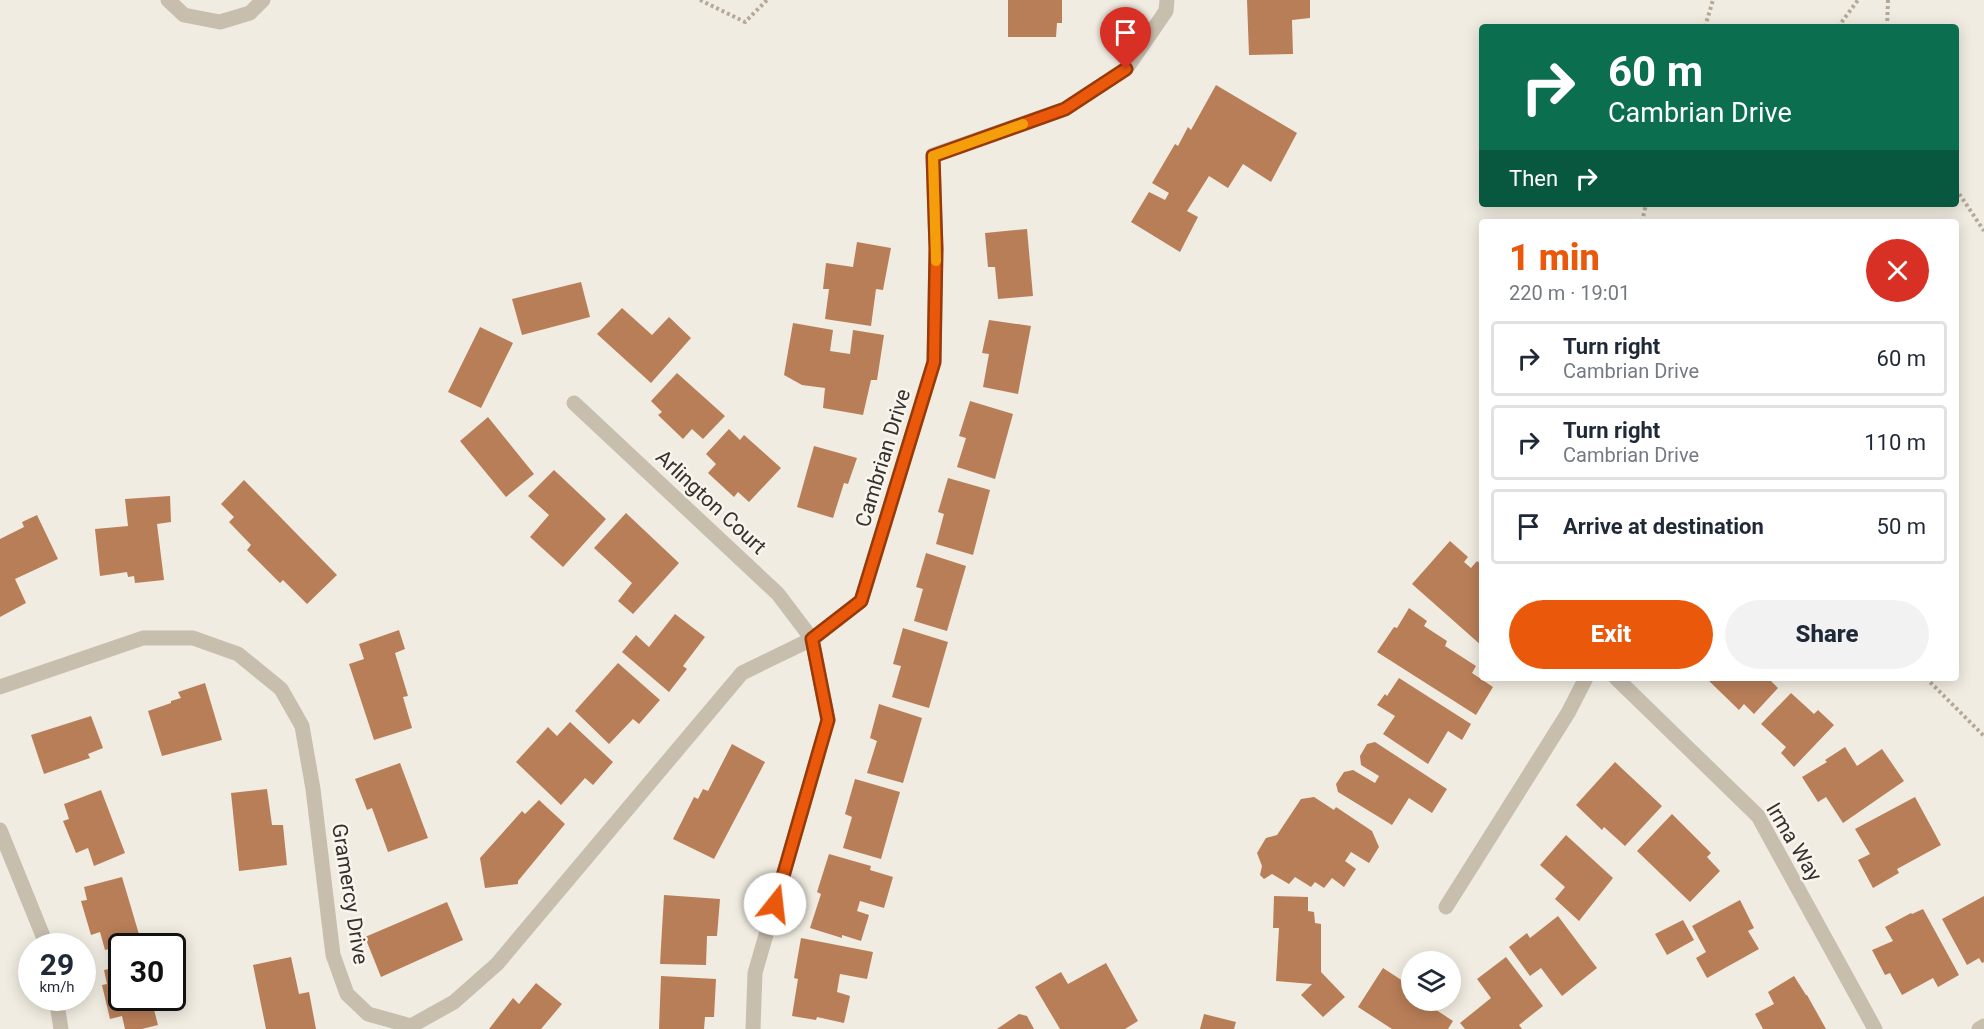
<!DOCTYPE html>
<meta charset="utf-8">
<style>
:root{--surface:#fff;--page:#f2f2f3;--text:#1f2937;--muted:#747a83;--line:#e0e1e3;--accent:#ea580c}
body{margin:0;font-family:Roboto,sans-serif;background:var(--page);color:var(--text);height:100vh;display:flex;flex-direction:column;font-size:22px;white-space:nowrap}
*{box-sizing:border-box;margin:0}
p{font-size:20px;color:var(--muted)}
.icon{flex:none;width:33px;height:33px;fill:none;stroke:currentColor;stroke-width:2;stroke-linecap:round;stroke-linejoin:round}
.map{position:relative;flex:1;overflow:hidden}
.sheet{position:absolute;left:1479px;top:219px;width:480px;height:462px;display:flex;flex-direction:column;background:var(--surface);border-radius:6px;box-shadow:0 3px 15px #0003}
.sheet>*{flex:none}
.guide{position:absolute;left:1479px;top:24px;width:480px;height:183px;border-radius:6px;box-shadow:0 3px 15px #0003;background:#0b6e4f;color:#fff;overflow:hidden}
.buttons{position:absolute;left:1401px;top:951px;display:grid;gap:12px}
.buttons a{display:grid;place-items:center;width:60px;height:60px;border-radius:50%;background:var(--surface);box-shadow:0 3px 15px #0003;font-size:30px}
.speed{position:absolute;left:18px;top:933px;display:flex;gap:12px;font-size:30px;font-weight:700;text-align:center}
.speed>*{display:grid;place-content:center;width:78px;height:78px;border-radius:50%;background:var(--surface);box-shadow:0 3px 15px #0003;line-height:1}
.speed small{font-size:15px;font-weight:400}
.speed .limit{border:3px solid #111;border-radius:9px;background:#fff;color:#111}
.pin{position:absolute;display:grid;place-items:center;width:51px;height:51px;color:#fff;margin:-62px -26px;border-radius:50% 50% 50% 0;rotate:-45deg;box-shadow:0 0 6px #0007}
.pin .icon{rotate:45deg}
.me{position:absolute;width:66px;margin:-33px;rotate:16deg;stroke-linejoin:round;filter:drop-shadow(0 0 4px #0008)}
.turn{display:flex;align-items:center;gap:21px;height:126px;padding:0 30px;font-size:27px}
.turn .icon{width:78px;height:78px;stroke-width:2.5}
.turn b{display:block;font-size:42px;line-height:51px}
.then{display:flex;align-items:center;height:57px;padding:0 30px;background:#0003;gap:12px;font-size:22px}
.round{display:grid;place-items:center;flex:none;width:63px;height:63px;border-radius:32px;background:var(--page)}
.overview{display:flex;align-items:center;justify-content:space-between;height:102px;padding:0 30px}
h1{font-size:36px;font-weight:800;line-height:45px;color:var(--accent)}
.cta{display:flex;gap:12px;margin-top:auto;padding:12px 30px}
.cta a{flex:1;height:69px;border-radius:36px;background:var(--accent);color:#fff;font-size:24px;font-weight:800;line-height:69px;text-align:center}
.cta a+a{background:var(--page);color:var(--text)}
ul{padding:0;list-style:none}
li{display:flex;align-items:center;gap:18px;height:75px;margin:0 12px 9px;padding:0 18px;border:3px solid var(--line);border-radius:6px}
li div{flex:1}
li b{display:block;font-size:22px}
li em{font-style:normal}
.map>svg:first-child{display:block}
.building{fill:#b87e58}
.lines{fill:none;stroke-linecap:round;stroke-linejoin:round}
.path{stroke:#b4a899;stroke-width:4;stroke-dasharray:3 3;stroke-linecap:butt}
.minor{stroke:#c8beae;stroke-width:15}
.route-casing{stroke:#983908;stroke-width:15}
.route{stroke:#ea580c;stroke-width:10}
.slow{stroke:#f59e0b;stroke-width:10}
.labels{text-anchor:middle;stroke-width:5;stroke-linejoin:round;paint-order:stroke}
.street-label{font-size:21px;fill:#37312c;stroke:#f9f5ee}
</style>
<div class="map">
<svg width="1984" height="1029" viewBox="0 0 1984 1029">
<rect width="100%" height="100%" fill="#f1ece1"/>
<path class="building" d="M1008,0H1062V23H1057L1056,37H1008Z
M1247,0H1310V18L1292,20L1293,54L1249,55Z
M1216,85L1297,133L1271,182L1243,164L1228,188L1209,176L1187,211L1198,217L1180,252L1131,222L1149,192L1165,200L1169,193L1152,183L1175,144L1178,146L1188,127L1191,130Z
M1027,229L1033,296L998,299L995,267H988L985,233Z
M857,242L891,248L883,290L876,289L871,326L825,319L829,289H823L826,263L853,267Z
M581,282L590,317L522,335L512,299Z
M622,308L652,335L669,317L691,338L651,383L597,334Z
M989,320L1031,326L1018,394L983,387L989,354L982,353Z
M793,323L833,330L830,351L850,354L853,330L884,335L877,380H871L863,415L823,408L825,388L802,385L784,375Z
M480,327L513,343L481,408L448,392Z
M677,373L725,416L703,439L692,429L683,439L658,415L662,412L651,401Z
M970,401L1013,414L995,479L957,467L966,438L959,436Z
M488,417L534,474L506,497L460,441Z
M729,429L740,440L744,435L781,468L749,502L738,492L734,497L708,473L716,464L706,454Z
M814,446L857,458L848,484L844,483L833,518L797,507Z
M554,470L606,519L563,567L530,537L549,515L528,496Z
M948,478L990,490L973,555L936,544L944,514L938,512Z
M244,480L337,575L307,604L283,580L280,583L247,550L251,545L229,522L234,517L221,504Z
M170,496L171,522L157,524L164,580L135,583L134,576L128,577L127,572L100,576L95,529L128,526L125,499Z
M626,513L679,563L633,614L618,601L632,583L594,548Z
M37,515L58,559L15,579L26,603L0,617V539L24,527L22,522Z
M1450,541L1468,557L1464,562L1471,568L1477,561L1482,565V646L1412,584Z
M926,553L966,566L947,631L914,621L923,589L916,587Z
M1409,608L1427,621L1424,626L1447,641L1445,646L1476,666L1472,673L1493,687L1476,715L1377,652L1394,627L1397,628Z
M675,614L705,637L683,666L687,669L669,692L622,652L636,635L649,647Z
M903,628L948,642L929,708L892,697L901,666L893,664Z
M399,630L405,649L395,653L408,696L403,697L412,728L374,740L349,664L364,659L359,644Z
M618,663L660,700L639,724L633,719L609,744L575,711Z
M1399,678L1471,724L1462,740L1448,731L1428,764L1383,734L1395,716L1377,705L1385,694L1387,696Z
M1708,678H1768L1778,688L1754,714L1744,704L1739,710L1707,679Z
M205,683L222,740L162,756L148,711L171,703V701L181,698L178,692Z
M1791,693L1814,714L1818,710L1834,725L1794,767L1781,753L1786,747L1761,724Z
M879,704L922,718L903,783L867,773L877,741L870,738Z
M91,716L103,748L88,754L90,758L44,774L31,735Z
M570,722L613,762L593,785L585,778L561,805L516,762L548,727L557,736Z
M1375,742L1447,789L1432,813L1409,798L1392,825L1338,792L1336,784L1344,772L1353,770L1375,783L1379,776L1361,765L1360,756L1367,744Z
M732,744L765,762L714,859L673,839L694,797L698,799L703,789L708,791Z
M1845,747L1857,766L1882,749L1904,781L1843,823L1826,797L1818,802L1802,777L1827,762L1825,760Z
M1615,762L1662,806L1625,846L1604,827L1602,830L1576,805Z
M400,763L428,838L388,852L372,808L367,810L355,779Z
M855,779L900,792L881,859L843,848L852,817L845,814Z
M267,789L272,825H283L287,865L239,871L231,793Z
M101,790L125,853L94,866L88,848L76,853L63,821L69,819L64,804Z
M1314,797L1334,810L1336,807L1372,831L1379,847L1369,863L1351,852L1345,861L1356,869L1344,887L1332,878L1324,888L1315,882L1311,887L1295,877L1289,884L1272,874L1264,879L1260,875L1262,866L1257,853L1266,838L1277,835L1301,799Z
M1915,797L1941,845L1897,869L1899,873L1873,888L1858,860L1870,854L1855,829Z
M539,800L565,824L518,881V884L485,888L480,858L522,811L525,814Z
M1672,814L1711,853L1707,857L1720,871L1690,902L1637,851Z
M1566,835L1613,878L1579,921L1555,899L1565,887L1540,865Z
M829,854L871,866L870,870L893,877L884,908L860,901L857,911L869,915L861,941L842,935V938L810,928L821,894L817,892Z
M122,877L141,941L105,950L100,932L91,935L81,901L87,900L84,887Z
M664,895L720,899L717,936H707L706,965L660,964Z
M1274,896L1308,897V911L1314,912L1315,923L1321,924V972L1345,997L1323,1017L1301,995L1312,984L1276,981L1279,928H1273Z
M1984,896V962L1982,963L1979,958L1967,965L1942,919Z
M1740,900L1754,928L1748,931L1759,949L1707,978L1696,958L1706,952L1692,926Z
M447,902L463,940L381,977L365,937Z
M1923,909L1959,975L1938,987L1933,978L1902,995L1890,973L1885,975L1872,950L1893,941L1885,927L1911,913L1912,914Z
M1558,916L1597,968L1562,996L1541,968L1530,976L1509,947L1527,933L1530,938Z
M1683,920L1694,940L1667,955L1655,934Z
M801,938L873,952L867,979L840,974L837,992L850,996L844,1023L817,1017L816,1020L792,1016L798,979L794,978Z
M291,957L299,994L309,992L316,1029H266L253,965Z
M1506,957L1543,1006L1519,1025L1522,1029H1465L1460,1023L1491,998L1477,979Z
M1106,963L1138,1021L1125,1029H1060L1035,987L1061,972L1068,984Z
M122,966V998H151L158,1025L142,1029H125L122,1016L110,1019L102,985L107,984L104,970Z
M1383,968L1412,987V1000H1421L1453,1021L1448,1029H1392L1358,1007Z
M661,976L716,979L714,1017H705L704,1029H659Z
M1794,976L1806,995H1807L1826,1029H1763L1755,1014L1774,1004L1768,992Z
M536,983L562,1004L541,1029H489L513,998L519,1004Z
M1019,1014L1027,1016L1034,1029H997Z
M1204,1014L1236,1022L1234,1029H1200Z"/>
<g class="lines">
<path class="path" d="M700,0L745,22L767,0
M1705,27L1713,0
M1838,27L1858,0
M1887,27L1888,0
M1956,189L1984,231
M1642,222L1646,204
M1926,678L1984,736"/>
<path class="minor" d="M168,0L184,15L220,22L250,13L263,0
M1616,678L1758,816L1875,1029
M0,687L143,638H193L238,654L281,689L302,726L313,789L333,955L347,994L368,1014L411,1026L454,1002L497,964L742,673L812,639L778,594L574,403
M0,830L47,946
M1446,907L1568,713L1586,678
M56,998L61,1029
M753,1029L755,973L828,720L812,639L861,601L934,362L936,249L933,155L1065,109L1126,69L1166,11L1167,0
M1979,1029L1984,1026"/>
</g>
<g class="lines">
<defs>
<path id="route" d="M775,904L828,720L812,639L861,601L934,362L936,249L933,156L1065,109L1126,69"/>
</defs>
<use href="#route" class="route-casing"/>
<use href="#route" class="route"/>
<path class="slow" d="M936,261L933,156L1023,124"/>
</g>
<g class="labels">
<g class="street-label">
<text transform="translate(883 458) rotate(-73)" y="7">Cambrian Drive</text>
<text transform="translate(711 502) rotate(43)" y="7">Arlington Court</text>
<text transform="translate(1794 842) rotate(59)" y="7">Irma Way</text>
<text transform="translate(350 894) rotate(81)" y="7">Gramercy Drive</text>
</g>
</g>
</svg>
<div class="buttons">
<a><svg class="icon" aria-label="layers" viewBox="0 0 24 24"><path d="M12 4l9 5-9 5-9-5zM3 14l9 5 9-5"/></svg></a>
</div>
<div class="speed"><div>29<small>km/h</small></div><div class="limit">30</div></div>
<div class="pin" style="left:1126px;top:69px;background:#d93025"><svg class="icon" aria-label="arrive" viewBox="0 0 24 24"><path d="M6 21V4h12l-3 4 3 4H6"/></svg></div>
<svg class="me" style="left:775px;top:904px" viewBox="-20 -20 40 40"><circle r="19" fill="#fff"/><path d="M0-13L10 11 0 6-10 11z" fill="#ea580c"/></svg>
<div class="guide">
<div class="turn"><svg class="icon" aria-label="right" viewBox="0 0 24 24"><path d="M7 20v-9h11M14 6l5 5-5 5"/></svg><div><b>60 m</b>Cambrian Drive</div></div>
<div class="then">Then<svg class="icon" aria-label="right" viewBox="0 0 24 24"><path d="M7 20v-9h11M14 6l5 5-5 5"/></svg></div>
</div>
<section class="sheet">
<div class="overview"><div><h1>1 min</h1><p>220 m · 19:01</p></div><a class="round" style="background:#d93025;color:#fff"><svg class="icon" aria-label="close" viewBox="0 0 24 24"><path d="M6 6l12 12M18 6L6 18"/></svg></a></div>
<ul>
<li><svg class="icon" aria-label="right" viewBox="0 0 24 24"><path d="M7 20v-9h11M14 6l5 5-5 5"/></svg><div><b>Turn right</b><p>Cambrian Drive</p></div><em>60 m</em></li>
<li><svg class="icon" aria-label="right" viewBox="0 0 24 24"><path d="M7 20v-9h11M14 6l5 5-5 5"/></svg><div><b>Turn right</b><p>Cambrian Drive</p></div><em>110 m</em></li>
<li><svg class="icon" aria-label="arrive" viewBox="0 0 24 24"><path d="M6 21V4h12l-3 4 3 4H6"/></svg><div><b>Arrive at destination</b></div><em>50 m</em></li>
</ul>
<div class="cta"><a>Exit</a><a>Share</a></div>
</section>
</div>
